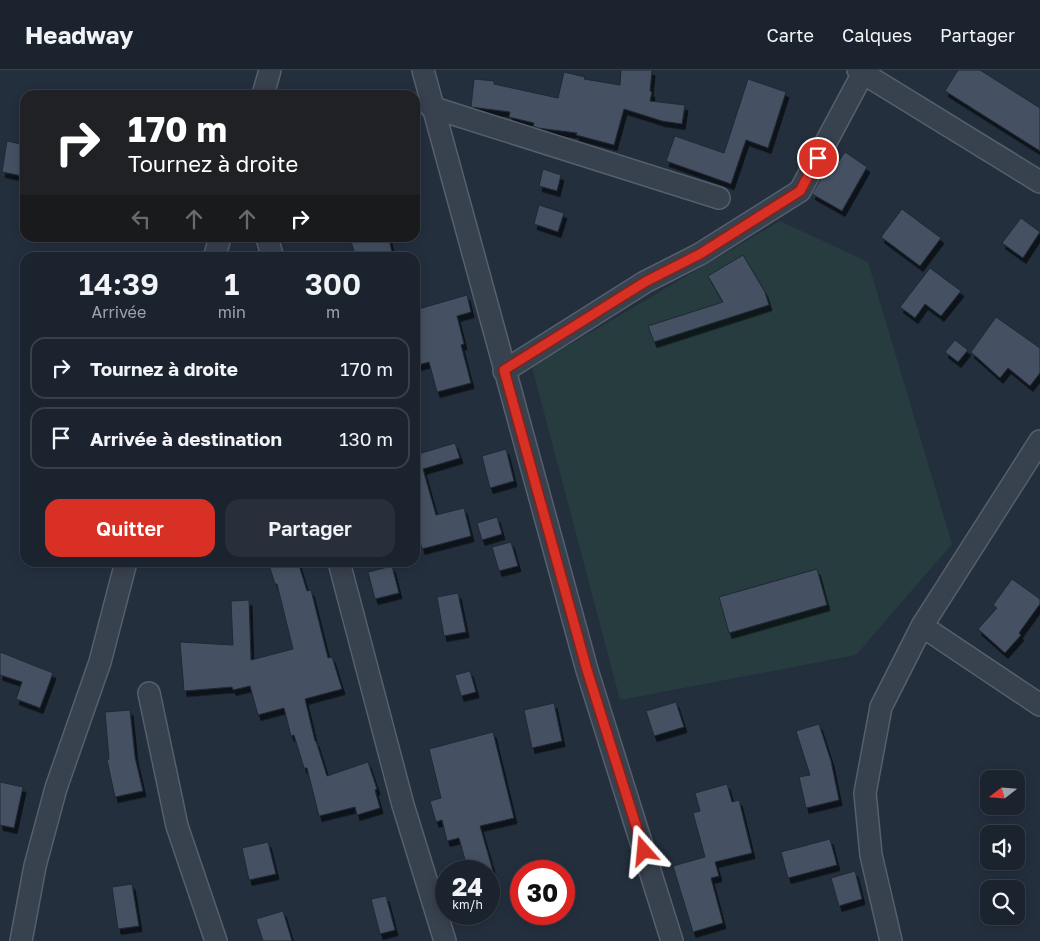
<!DOCTYPE html>
<html lang="fr">
<meta charset="utf-8">
<style>
:root{--surface:#1b232e;--page:#282f3a;--text:#f1f3f6;--muted:#a0a4aa;--line:#39404a;--accent:#d93025}
body{margin:0;font-family:"Golos Text",sans-serif;background:var(--page);color:var(--text);height:100vh;display:flex;flex-direction:column;font-size:19px;white-space:nowrap}
*{box-sizing:border-box;margin:0}
p{font-size:16px;color:var(--muted)}
.icon{flex:none;width:28px;height:28px;fill:none;stroke:currentColor;stroke-width:2;stroke-linecap:round;stroke-linejoin:round}
.map{position:relative;flex:1;overflow:hidden}
.side{position:absolute;left:20px;top:182px;width:400px;height:315px;display:flex;flex-direction:column;background:var(--surface);border-radius:15px;box-shadow:0 2px 12px #0003,0 0 0 1px var(--line)}
.side>*{flex:none}
.banner{position:absolute;left:20px;top:20px;width:400px;height:152px;border-radius:15px;box-shadow:0 2px 12px #0003,0 0 0 1px var(--line);background:#202124;color:#fff;overflow:hidden}
.needle{width:32px;rotate:253deg}
.fabs{position:absolute;left:980px;top:700px;display:grid;gap:10px}
.fabs a{display:grid;place-items:center;width:45px;height:45px;border-radius:10px;background:var(--surface);box-shadow:0 2px 12px #0003,0 0 0 1px var(--line);font-size:25px}
.speed{position:absolute;left:435px;top:790px;display:flex;gap:10px;font-size:25px;font-weight:700;text-align:center}
.speed>*{display:grid;place-content:center;width:65px;height:65px;border-radius:50%;background:var(--surface);box-shadow:0 2px 12px #0003,0 0 0 1px var(--line);line-height:1}
.speed small{font-size:12px;font-weight:400}
.speed .limit{border:8px solid #d22;background:#fff;color:#111}
.pin{position:absolute;display:grid;place-items:center;width:42px;height:42px;color:#fff;margin:-21px;border:2px solid #fff;border-radius:50%;box-shadow:0 1px 5px #0007}
.me{position:absolute;width:55px;margin:-28px;rotate:342deg;stroke-linejoin:round;filter:drop-shadow(0 0 4px #0008)}
.turn{display:flex;align-items:center;gap:18px;height:105px;padding:0 25px;font-size:22px}
.turn .icon{width:65px;height:65px;stroke-width:2.5}
.turn b{display:block;font-size:35px;line-height:42px}
.lanes{display:flex;align-items:center;height:48px;padding:0 25px;background:#0003;justify-content:center;gap:25px;direction:ltr}
.lanes .off{opacity:.35}
.eta{display:flex;justify-content:space-evenly;align-items:center;height:85px;text-align:center}
.eta b{font-size:30px;font-weight:600;line-height:35px}
.button{display:flex;gap:10px;margin-top:auto;padding:10px 25px}
.button a{flex:1;height:58px;border-radius:15px;background:var(--accent);color:#fff;font-size:20px;font-weight:600;line-height:58px;text-align:center}
.button a+a{background:var(--page);color:var(--text)}
ul{padding:0;list-style:none}
li{display:flex;align-items:center;gap:15px;height:62px;margin:0 10px 8px;padding:0 15px;border:2px solid var(--line);border-radius:15px}
li div{flex:1}
li b{display:block;font-size:19px}
li em{font-style:normal}
header{display:flex;align-items:center;gap:30px;box-sizing:border-box;height:70px;padding:0 25px;background:var(--surface);border-bottom:1px solid var(--line)}
header strong{font-size:24px}
nav{display:flex;gap:28px;margin-inline-start:auto;font-size:18px}
.map>svg:first-child{display:block}
.green{fill:#263c3f}
.building{fill:#455162;stroke:#1f2835;filter:url(#shadow)}
.lines{fill:none;stroke-linecap:round;stroke-linejoin:round}
.street-casing{stroke:#565f6c;stroke-width:24}
.street{stroke:#38414e;stroke-width:21}
.route-casing{stroke:#8d1f18;stroke-width:12}
.route{stroke:#d93025;stroke-width:9}
</style>
<header>
<strong>Headway</strong>
<nav><a>Carte</a><a>Calques</a><a>Partager</a></nav>
</header>
<div class="map">
<svg width="1040" height="871" viewBox="0 0 1040 871">
<defs>
<filter id="shadow"><feDropShadow dx="3" dy="5.5" stdDeviation="0" flood-color="#0009"/></filter>
</defs>
<rect width="100%" height="100%" fill="#242f3e"/>
<path class="green" d="M780,151L868,192L952,474L856,585L620,630L532,297Z"/>
<path class="building" d="M621,0H652L650,21L652,22L650,31L685,35L682,54L662,51L624,39L614,75L576,65L577,63L538,58L533,56L534,53L509,47L510,42L471,37L474,9L494,11V14L558,28L564,2L585,7L584,9L620,15Z
M958,0H980L1040,38V81L945,21Z
M748,9L786,22L768,78L746,70L731,114L666,91L675,66L724,83Z
M7,71L25,75L22,106L2,102Z
M845,82L867,97L842,141L812,124L827,98L832,101Z
M543,99L561,105L557,121L539,116Z
M539,135L564,143L558,162L534,154Z
M902,139L941,168L920,196L881,167Z
M1021,148L1040,162L1023,188L1002,173Z
M350,168H389L393,188H356Z
M743,185L765,222L769,235L654,272L648,256L723,232L708,206Z
M930,198L961,221L941,246L925,234L915,248L900,237Z
M467,225L471,242L457,246L464,274L461,275L471,313L437,322L429,292L415,296V240Z
M996,247L1040,278V303L1030,316L1008,298L1000,308L971,282Z
M955,270L968,280L958,292L945,282Z
M455,373L460,388L423,399L436,445L464,438L471,466L422,479L415,452V385Z
M506,379L514,411L490,418L482,386Z
M497,447L502,464L482,470L477,453Z
M511,472L518,496L499,501L492,477Z
M268,492H298L307,521L311,520L328,588L332,587L342,619L305,629L315,671H316L327,706L368,692L377,719L375,720L380,738L357,745L355,737L319,746L307,698H304L294,665L291,666L284,638L258,645L250,616L233,620L232,617L184,621L180,572L233,575L231,531L249,530L251,590L293,579L277,514H275Z
M392,496L399,523L375,529L368,502Z
M817,499L827,535L729,563L719,527Z
M1012,509L1040,529V534L1019,563L1021,565L1005,583L978,559L997,538L993,535Z
M458,523L466,562L444,566L437,527Z
M0,582L53,603L40,638L16,629L22,612L0,605Z
M470,601L476,622L461,626L455,605Z
M676,632L684,657L654,666L646,641Z
M554,633L562,671L532,678L524,640Z
M130,640L135,687L143,721L115,727L107,690L109,689L105,642Z
M819,654L831,691L839,730L806,738L799,707L810,705L796,661Z
M493,662L514,748L480,756L493,801H468L459,768L447,771L442,750L436,752L430,731L441,728L429,679Z
M0,712L23,717L14,758L0,755Z
M727,714L732,732L739,730L752,783L715,792L719,806L711,808L723,853L693,862L673,796L705,787L693,743L700,741L695,723Z
M830,769L837,795L788,808L781,782Z
M268,772L276,804L249,810L242,778Z
M855,801L862,829L839,836L831,808Z
M132,814L139,856L118,859L112,817Z
M386,826L395,860L380,864L371,829Z
M283,841L292,871H263L256,849Z"/>
<g class="lines">
<defs>
<path id="street" d="M423,0L587,600L672,871
M858,0L1040,112
M263,25L270,0
M431,37L719,128
M267,168L273,188
M214,188L220,168
M504,301L645,212L700,184L800,121L863,3
M339,492L403,735L445,871
M922,556L1040,635
M149,623L177,756L216,871
M21,871L35,796L56,718L100,592L126,492
M891,871L871,785L865,723L881,637L922,556L1040,371"/>
</defs>
<use href="#street" class="street-casing"/>
<use href="#street" class="street"/>
</g>
<g class="lines">
<defs>
<path id="route" d="M644,781L587,600L504,300L645,212L700,184L800,121L818,88"/>
</defs>
<use href="#route" class="route-casing"/>
<use href="#route" class="route"/>
</g>
</svg>
<div class="fabs">
<a><svg class="needle" viewBox="-14 -14 28 28"><path d="M0-13l5 13h-10z" fill="#e53935"/><path d="M0 13l5-13h-10z" fill="#a0a4aa"/></svg></a>
<a><svg class="icon" aria-label="sound" viewBox="0 0 24 24"><path d="M4 9h4l5-4v14l-5-4H4zM17 9q2 3 0 6"/></svg></a>
<a><svg class="icon" aria-label="search" viewBox="0 0 24 24"><circle cx="10" cy="10" r="6"/><path d="M15 15l6 6"/></svg></a>
</div>
<div class="speed"><div>24<small>km/h</small></div><div class="limit">30</div></div>
<div class="pin" style="left:818px;top:88px;background:#d93025"><svg class="icon" aria-label="arrive" viewBox="0 0 24 24"><path d="M6 21V4h12l-3 4 3 4H6"/></svg></div>
<svg class="me" style="left:644px;top:781px" viewBox="-20 -20 40 40"><path d="M0-17L14 15 0 8-14 15z" fill="#d93025" stroke="#fff" stroke-width="4"/></svg>
<div class="banner">
<div class="turn"><svg class="icon" aria-label="right" viewBox="0 0 24 24"><path d="M7 20v-9h11M14 6l5 5-5 5"/></svg><div><b>170 m</b>Tournez à droite</div></div>
<div class="lanes"><svg class="icon off" aria-label="left" viewBox="0 0 24 24"><path d="M17 20v-9H6M10 6l-5 5 5 5"/></svg><svg class="icon off" aria-label="ahead" viewBox="0 0 24 24"><path d="M12 20V5M6 11l6-6 6 6"/></svg><svg class="icon off" aria-label="ahead" viewBox="0 0 24 24"><path d="M12 20V5M6 11l6-6 6 6"/></svg><svg class="icon" aria-label="right" viewBox="0 0 24 24"><path d="M7 20v-9h11M14 6l5 5-5 5"/></svg></div>
</div>
<section class="side">
<div class="eta">
<div><b>14:39</b><p>Arrivée</p></div>
<div><b>1</b><p>min</p></div>
<div><b>300</b><p>m</p></div>
</div>
<ul>
<li><svg class="icon" aria-label="right" viewBox="0 0 24 24"><path d="M7 20v-9h11M14 6l5 5-5 5"/></svg><div><b>Tournez à droite</b></div><em>170 m</em></li>
<li><svg class="icon" aria-label="arrive" viewBox="0 0 24 24"><path d="M6 21V4h12l-3 4 3 4H6"/></svg><div><b>Arrivée à destination</b></div><em>130 m</em></li>
</ul>
<div class="button"><a>Quitter</a><a>Partager</a></div>
</section>
</div>
